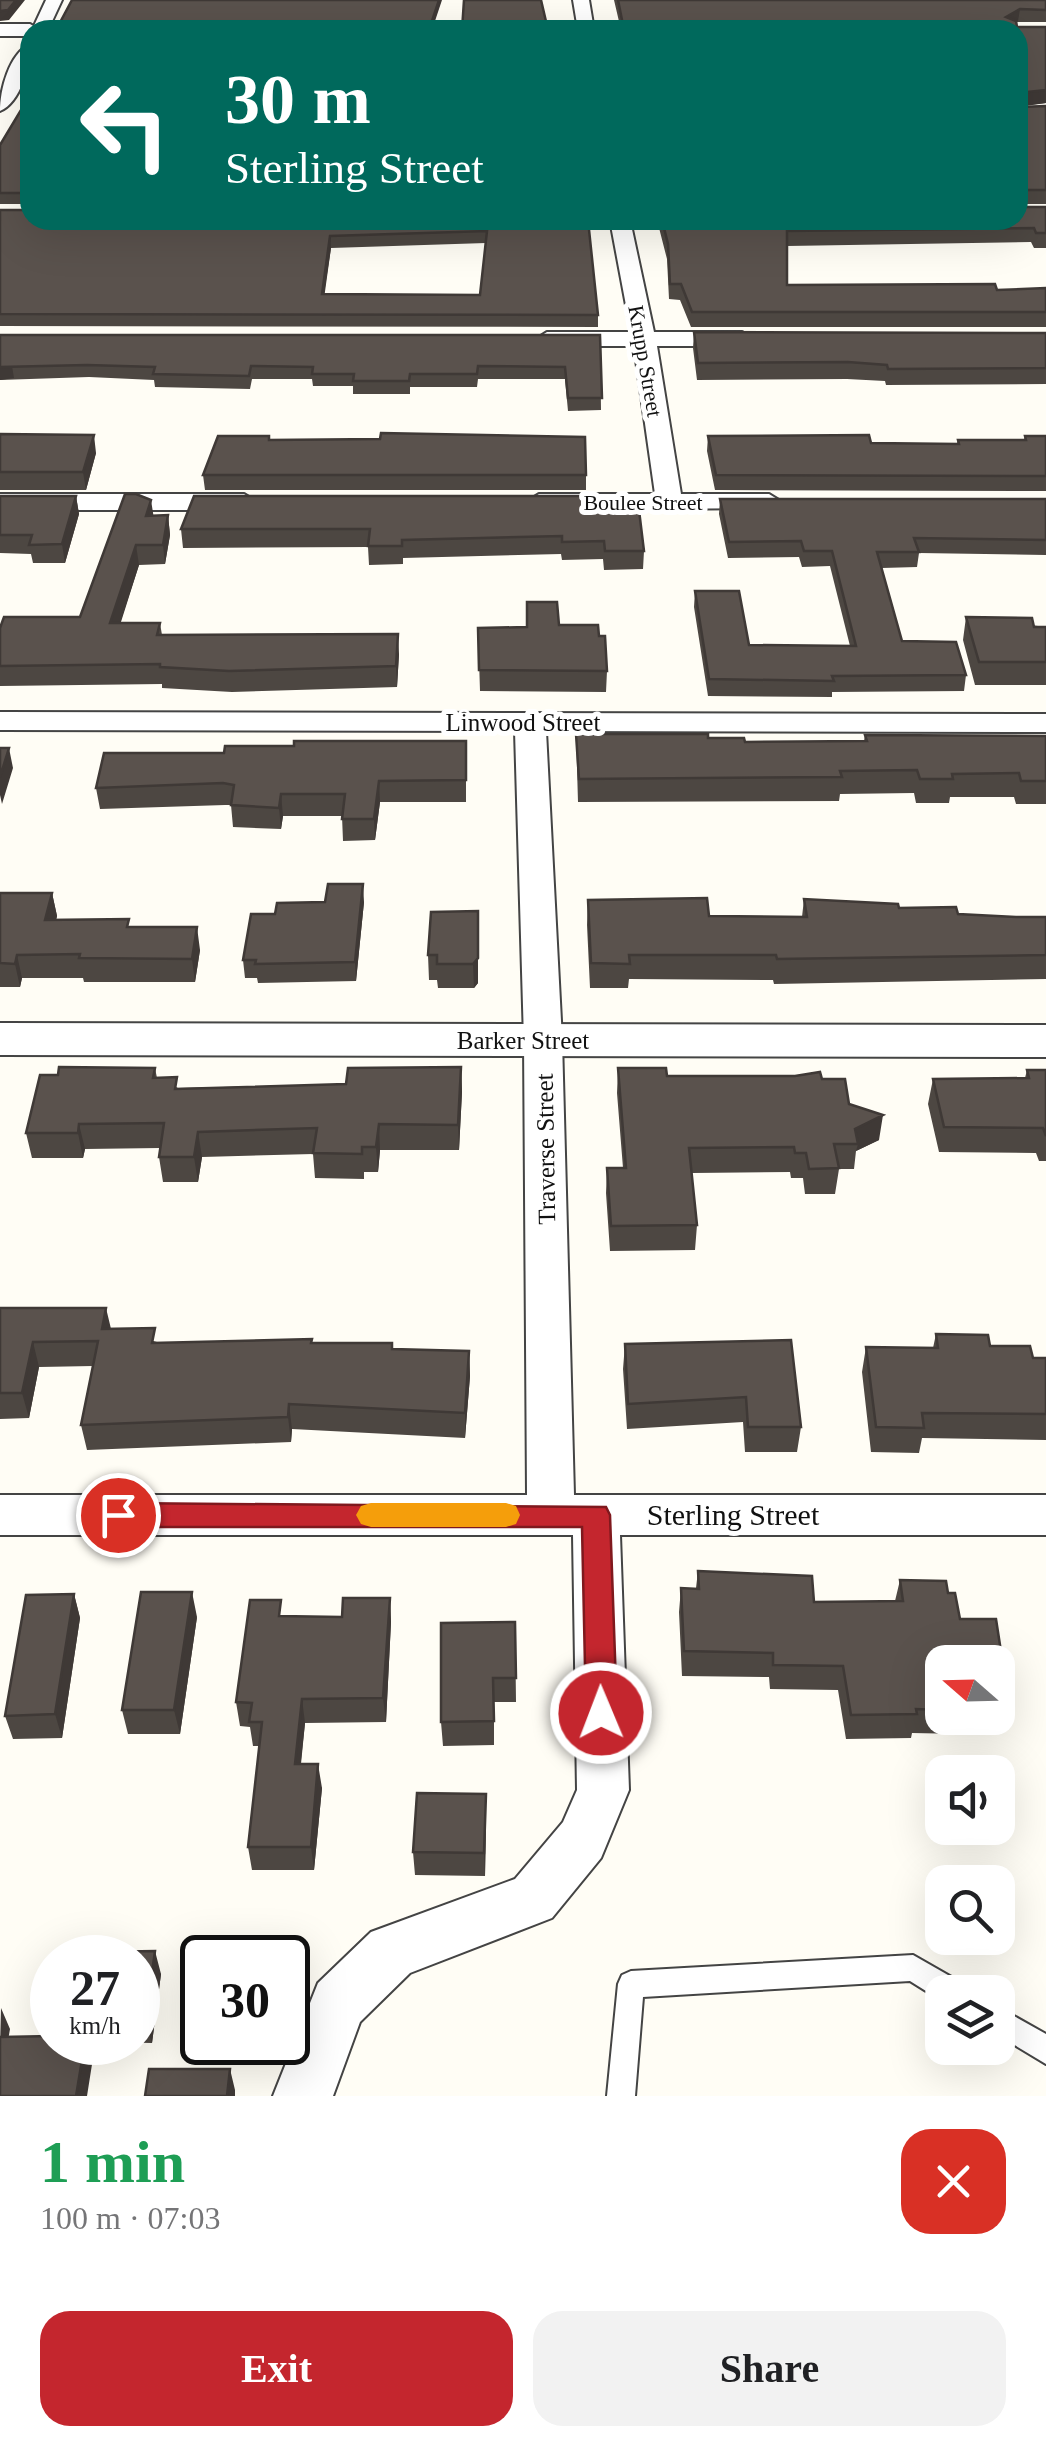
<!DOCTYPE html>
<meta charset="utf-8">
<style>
:root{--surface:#fff;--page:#f2f2f2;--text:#202124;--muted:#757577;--accent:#c4262e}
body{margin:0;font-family:Georgia,serif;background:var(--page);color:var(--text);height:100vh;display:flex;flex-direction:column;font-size:38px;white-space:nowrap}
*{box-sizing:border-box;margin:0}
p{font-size:32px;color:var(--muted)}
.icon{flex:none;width:55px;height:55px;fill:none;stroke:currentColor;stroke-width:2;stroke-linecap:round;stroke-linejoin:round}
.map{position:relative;height:2096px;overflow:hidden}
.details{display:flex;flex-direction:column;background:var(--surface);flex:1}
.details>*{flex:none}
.guide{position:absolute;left:20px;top:20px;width:1008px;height:210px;border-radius:30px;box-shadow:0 10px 40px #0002;background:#00695c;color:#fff;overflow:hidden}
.needle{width:65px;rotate:290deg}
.controls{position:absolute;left:925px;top:1645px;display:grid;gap:20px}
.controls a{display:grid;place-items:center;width:90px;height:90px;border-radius:20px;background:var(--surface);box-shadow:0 10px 40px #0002;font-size:50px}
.speed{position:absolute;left:30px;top:1935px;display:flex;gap:20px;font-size:50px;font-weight:700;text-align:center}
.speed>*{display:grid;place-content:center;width:130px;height:130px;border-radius:50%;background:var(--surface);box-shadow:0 10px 40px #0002;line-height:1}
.speed small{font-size:25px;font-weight:400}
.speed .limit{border:5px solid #111;border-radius:15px;background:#fff;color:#111}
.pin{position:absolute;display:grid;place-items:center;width:85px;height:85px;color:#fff;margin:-42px;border:5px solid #fff;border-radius:50%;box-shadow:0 2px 10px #0007}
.me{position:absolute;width:110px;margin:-55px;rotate:359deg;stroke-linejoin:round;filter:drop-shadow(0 0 8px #0008)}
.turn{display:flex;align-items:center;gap:35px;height:210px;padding:0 40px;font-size:45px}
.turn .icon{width:130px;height:130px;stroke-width:2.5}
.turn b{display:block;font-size:70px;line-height:85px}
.round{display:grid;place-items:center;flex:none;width:105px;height:105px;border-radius:30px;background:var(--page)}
.overview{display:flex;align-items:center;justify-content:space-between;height:170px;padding:0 40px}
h1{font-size:60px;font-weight:800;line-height:75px;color:#1e9e55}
.cta{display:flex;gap:20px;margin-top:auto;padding:20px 40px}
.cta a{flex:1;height:115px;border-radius:30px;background:var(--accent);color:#fff;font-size:40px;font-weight:800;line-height:115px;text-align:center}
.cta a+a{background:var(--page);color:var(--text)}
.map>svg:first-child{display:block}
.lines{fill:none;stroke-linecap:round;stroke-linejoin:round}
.service-casing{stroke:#444;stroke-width:4}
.minor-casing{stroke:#444;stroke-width:4}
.tertiary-casing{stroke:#444;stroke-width:4}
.service{fill:#fff;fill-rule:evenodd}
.minor{fill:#fff;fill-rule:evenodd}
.tertiary{fill:#fff;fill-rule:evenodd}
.wall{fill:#4d4742;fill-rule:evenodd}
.shaded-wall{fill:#3f3936}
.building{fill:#5a524d;stroke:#3f3936;stroke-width:2.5;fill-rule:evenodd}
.route{fill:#c4262e;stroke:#7f191e;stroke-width:2.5}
.slow{fill:#f59e0b}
.labels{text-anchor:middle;stroke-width:10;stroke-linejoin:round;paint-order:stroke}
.far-street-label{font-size:22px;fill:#111;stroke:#fff}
.street-label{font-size:25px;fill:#111;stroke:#fff}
.near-street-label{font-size:30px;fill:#111;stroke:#fff}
</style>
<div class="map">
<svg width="1046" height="2096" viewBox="0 0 1046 2096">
<rect width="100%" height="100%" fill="#fffdf5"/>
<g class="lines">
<defs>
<path id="service" d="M913,1955L962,1983L966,1992H942V2001L910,1981L643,1997L635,2096H607L618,1984L622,1975L631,1971Z
M998,2007L1046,2034V2064L998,2035Z"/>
<path id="minor" d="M46,0H62L48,30H32Z
M573,0H589L594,30H578Z
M30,44C30,65 21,102 0,111C0,90 9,54 30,44Z
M610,220H630L654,332H742L753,339L742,346H657L681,494H769L782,502L778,508L539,510L526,502L539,494H655L634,346H547L536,339L547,332H631Z
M0,494H244L257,502L244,510H0Z
M0,712L1046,714V732L546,731L562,1040L574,1495H1046V1535H620L629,1790L601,1858L552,1918L410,1973L360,2022L333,2096H273L318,1983L371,1932L515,1879L563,1822L577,1790L573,1535H0V1495H527L524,1040L515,731L0,730Z"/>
<path id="tertiary" d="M0,24H30L40,30H30V36H0Z
M0,1023L1046,1025V1057L0,1055Z"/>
</defs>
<use href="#service" class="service-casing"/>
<use href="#minor" class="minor-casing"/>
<use href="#tertiary" class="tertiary-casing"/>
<use href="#service" class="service"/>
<use href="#minor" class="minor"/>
<use href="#tertiary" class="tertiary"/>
</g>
<path class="wall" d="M614,0H1046V22H1016L1046,103L1020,106H1046V204H1018V207H1046V248H1034L1031,242L787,246V285L997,290L1046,288V327H691L680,300L669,299L667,259L657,220H1018V30H621Z
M30,95V204H0V145Z
M0,210L588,220L598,315V327L0,326ZM486,243L480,295L324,294L331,248Z
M694,332L1046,333V384L886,385L885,381L847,379L697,380L693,348Z
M0,335H600L601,410L568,411L565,379H478L477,387H410V394H353V386H313L312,379H252L250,389L155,387L154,380L89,377L0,380Z
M0,434L96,453L86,490H0Z
M708,436L871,443L957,444L958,440H1024L1025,436H1046V491L715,490L707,451Z
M270,440L586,475V490H205L203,475Z
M0,496H76L79,514L65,563H33L31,554L0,553Z
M720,499H1046V555L919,553L917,567L882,568L902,641L966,675L964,691L832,692V697L708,696L694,607L695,591L749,645L850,646L830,566L802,567L799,557L728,558L719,514Z
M588,510L644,551L643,569L604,570L603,559L562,560L561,554L403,558V564L369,565L368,547L183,548L181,529Z
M168,515L170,535L165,564L139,565L120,623H160L162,635L399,654L397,687L232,692L162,688V684L0,686V628L80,617L154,516Z
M966,617L1046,627V685H975L963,640Z
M559,625L607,671L606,692L480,691L478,628Z
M576,734L708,738L745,742L864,741L865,735L1046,736V804H1016L1014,797H950L949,803H916L914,793L840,794L839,801L578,802Z
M466,741V802H380L375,840L343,841L342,816H283L281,829L233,827L231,805H225L100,809L96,788L224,753L294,746Z
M0,893H52L57,916L56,920L130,927L200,950L195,982H84L83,978H22L20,987H0Z
M804,899L958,914L1016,917H1046V979L774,984L773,980L629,979L628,988H590L587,925L588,900L709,916L802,917Z
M364,902L356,981L258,983L257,978H245L243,960L275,914Z
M478,912V983L474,988H438L437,980H429L428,955Z
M461,1067L462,1092L459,1150H380L378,1172H364V1179L315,1178L313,1154L202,1157L198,1182H163L159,1157L160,1148L85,1149L83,1158H32L26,1133L58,1075L155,1068L157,1078L178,1088L346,1084Z
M618,1068L667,1076L822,1079L849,1104L879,1140L856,1151L854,1169H839L835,1194H805L803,1178H791L790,1172L692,1173L697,1225L695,1250L610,1251L606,1193L607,1168H623L617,1093Z
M1027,1070H1046V1161H1039L1036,1153L939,1152L928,1104L933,1079L1025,1078Z
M0,1308L111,1329L157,1342L312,1343L392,1349L469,1351L470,1376L465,1438L292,1429L291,1442L87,1450L81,1425L93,1366L39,1367L29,1418L0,1419Z
M936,1334L990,1346L1033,1358H1046V1440L922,1438L919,1453L871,1452L862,1372L866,1347L933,1348Z
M791,1340L801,1427L797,1452H745L743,1422L627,1429L623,1369L625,1344Z
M698,1571L814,1602L895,1601L900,1580L948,1593L960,1619L1002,1658L998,1674V1662H942V1718H968L963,1734L912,1733L911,1738L846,1739L838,1690L770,1689L769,1677L682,1676L679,1612L681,1588H696Z
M74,1594L80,1618L62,1738L13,1739L5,1716Z
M390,1598L391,1622L386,1722L305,1723L301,1764L322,1788L314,1870H252L248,1847L259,1746H253L250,1727L240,1726L236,1702L283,1616L342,1617Z
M197,1617L180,1734H128L122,1710Z
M515,1622L516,1702H494V1745L443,1746L441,1722Z
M486,1817L485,1876L415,1875L413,1852Z
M138,1958L161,1974L152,2043L104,2042H138Z"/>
<path class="shaded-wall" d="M16,0H25L9,20L0,21V11Z
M439,0H442L432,30H429Z
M1020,9L1018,21L1004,29L1006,17Z
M1046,90V103L1018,107V93Z
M330,236L331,248L323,306L322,294Z
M12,366L14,378L0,380V367Z
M94,435L96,453L86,490L83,472Z
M76,496L79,514L65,563L62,544Z
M151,500L154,519L146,516Z
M168,515L170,535L165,564L163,545Z
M136,545L139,565L114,644L110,623Z
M398,634L399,654L397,687L396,666Z
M9,748L13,768L2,804L0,795V777Z
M379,781L380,802L375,840L374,819Z
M281,794L283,816L281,829L279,808Z
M363,884L364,902L356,981L355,962Z
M52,893L57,916L50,944L45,920Z
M197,927L200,950L195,982L192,959Z
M478,936V983L474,988L473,964Z
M17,955L22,978L20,987L15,964Z
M461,1067L462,1092L459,1150L458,1125Z
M883,1115L879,1140L856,1151L858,1144L855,1129Z
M79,1124L85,1149L83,1158L78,1133Z
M379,1124L380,1150L378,1172L376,1147Z
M198,1132L202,1157L198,1182L194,1157Z
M106,1308L112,1333L102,1329Z
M33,1342L39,1367L29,1418L22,1393Z
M469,1351L470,1376L465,1438V1413Z
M289,1404L292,1429L291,1442L288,1417Z
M192,1592L197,1617L180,1734L174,1710Z
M74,1594L80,1618L62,1738L55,1714Z
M390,1598L391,1622L386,1722L383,1698Z
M302,1699L305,1723L298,1788L295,1764Z
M318,1764L322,1788L314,1870L311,1847Z
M486,1794V1817L485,1876L484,1853Z
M155,1951L161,1974L152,2043L145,2022Z
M1,2008L10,2029L5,2058L0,2047Z
M85,2042H88L93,2058L87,2096H76Z
M230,2069L235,2090V2096H227Z"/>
<path class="building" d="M0,0H16L8,10L0,11Z
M72,0H439L429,30H56Z
M464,0H541L548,30H462Z
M618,0H1046V10L1020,9L1006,17L1016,21L1017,27H1046V90L1018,93V30H624Z
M30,95V193H0V145Z
M1018,98L1020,107L1046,106V190H1018V207H1046V233H1036L1034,228L787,231V285L995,284L997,290L1046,288V312H692L681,284H670L668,244L662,220H1018Z
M0,210H30V220H588L598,315L0,314ZM487,231L480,295L322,294L330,236Z
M694,332L1046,333V368L888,369L887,365L848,362L698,363Z
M0,335H600L602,398H568L565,367L478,366L477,374H410L409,381H353L354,374H312L313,367L251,366L249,376L153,374L155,367L87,365L0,367Z
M381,433L585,437L586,475H203L218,436H269V440L380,439Z
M0,434L94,435L83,472H0Z
M869,435L871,443L959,444L958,440H1026L1025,436H1046V476L716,475L708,436Z
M125,494H136L151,500L146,516L168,515L163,545H136L110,623H160L157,635L398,634L396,666L229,671L160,667V664L0,666V628L4,617H80Z
M0,496H76L62,544L29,545L32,535H0Z
M194,496H587L588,510H639L644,551H605L604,541L562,542V536L402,540V546H368L370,529H181Z
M720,499H1046V540L914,538L919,552H877L902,641L956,642L966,675L832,676L834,681L709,679L695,591H739L749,645L856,646L832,551H804L801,541L729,542Z
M527,602H557L559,625H598L599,636H605L607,671L479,670L478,628L527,627Z
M966,617L1032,618L1034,627H1046V662H979Z
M576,734H708V738H744L745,742L867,741L865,735L1046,736V781H1021L1019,773L952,774L953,779H920L917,770L840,771L842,777L579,779Z
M294,741H466V780L379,781L374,819H342L345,794H281L279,808L231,805L234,785L223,783L96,788L104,753H224L225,746H294Z
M0,748H9L0,777Z
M328,884H363L355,962L255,964L256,960H243L251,914H275L277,903L325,902Z
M0,893H52L45,920L129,919L127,927H197L192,959L79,958L80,954L17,955L15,964L0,963Z
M707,898L709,916L807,917L804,899L898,904L899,908L956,907L958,914L1016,917H1046V955L777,959L776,955H629L630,964L591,963L588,900Z
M478,911V958L473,964H437V955H428L431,912Z
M59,1067L155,1068L153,1078L177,1077L175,1089L346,1084L348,1068L461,1067L458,1125L379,1124L376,1147H362V1154L313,1153L317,1128L198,1132L194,1157H159L164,1123L79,1124L78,1133H26L40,1075H58Z
M618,1068H666L667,1076H795L820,1072L822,1079H845L849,1104L883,1115L855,1129L858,1144H834L839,1168L809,1169L806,1153H795L794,1147L689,1148L697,1225L611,1226L607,1168H626Z
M1027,1070H1046V1136L1043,1128L944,1127L933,1079L1029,1078Z
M0,1308H106L102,1329L155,1328L152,1343L312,1339L311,1343H392V1349L469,1351L465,1413L289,1404L288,1417L81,1425L98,1341L33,1342L22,1393H0Z
M936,1334L988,1335L990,1346H1030L1033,1358H1046V1414L922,1413L924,1428L876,1427L866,1347L938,1348Z
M791,1340L801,1427H748L746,1397L628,1404L625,1344Z
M698,1571L812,1576L814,1602L903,1601L900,1580L946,1581L948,1593H955L960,1619H996L1002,1658L961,1657L962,1662H942V1710L916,1709L917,1714L851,1715L843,1666L773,1665V1653L684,1651L681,1588L699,1589Z
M141,1592H192L174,1710H122Z
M74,1594L55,1714L5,1716L26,1595Z
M343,1598H390L383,1698L302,1699L295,1764H318L311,1847H248L262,1722H249L252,1703L236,1702L250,1600H281L279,1616L342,1617Z
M515,1622L516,1678H493L494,1721L441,1722V1623Z
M417,1793L486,1794L484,1853L413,1852Z
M155,1951L145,2022H138V1958H94L95,1952Z
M52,2036V2042H85L76,2096H0V2037Z
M149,2069H230L227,2096H145Z"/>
<path class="route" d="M118,1503L606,1507L610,1515L617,1713L612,1723L601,1727L590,1723L586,1713L582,1527H118L108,1524L104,1515L108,1506Z"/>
<path class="slow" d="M371,1503H506L516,1506L520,1515L516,1524L506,1527H371L361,1524L356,1515L361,1506Z"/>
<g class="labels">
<g class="far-street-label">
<text transform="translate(646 361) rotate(80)" y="8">Krupp Street</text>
<text x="643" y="510">Boulee Street</text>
</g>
<g class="street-label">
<text x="523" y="731">Linwood Street</text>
<text x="523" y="1049">Barker Street</text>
<text transform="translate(545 1149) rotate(-91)" y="9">Traverse Street</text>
</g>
<g class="near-street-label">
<text x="733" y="1525">Sterling Street</text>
</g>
</g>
</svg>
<div class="controls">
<a><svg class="needle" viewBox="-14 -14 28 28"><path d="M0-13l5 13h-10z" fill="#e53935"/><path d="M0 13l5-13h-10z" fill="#757577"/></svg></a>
<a><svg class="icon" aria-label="sound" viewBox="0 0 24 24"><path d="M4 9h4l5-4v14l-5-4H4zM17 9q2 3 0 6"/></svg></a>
<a><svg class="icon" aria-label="search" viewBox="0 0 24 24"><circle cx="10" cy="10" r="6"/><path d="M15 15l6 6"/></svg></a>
<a><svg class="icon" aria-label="layers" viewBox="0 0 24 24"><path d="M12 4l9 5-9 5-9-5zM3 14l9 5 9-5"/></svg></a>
</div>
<div class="speed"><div>27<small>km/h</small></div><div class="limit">30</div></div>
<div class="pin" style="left:118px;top:1515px;background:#d93025"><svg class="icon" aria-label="arrive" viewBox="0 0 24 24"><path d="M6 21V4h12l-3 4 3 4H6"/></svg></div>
<svg class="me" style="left:601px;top:1713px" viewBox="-20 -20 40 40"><circle r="17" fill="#c4262e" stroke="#fff" stroke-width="3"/><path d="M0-11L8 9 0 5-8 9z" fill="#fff"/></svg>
<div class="guide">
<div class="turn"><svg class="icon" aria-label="left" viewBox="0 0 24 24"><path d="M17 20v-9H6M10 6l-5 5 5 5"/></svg><div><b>30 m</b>Sterling Street</div></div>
</div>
</div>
<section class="details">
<div class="overview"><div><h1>1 min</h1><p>100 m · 07:03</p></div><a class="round" style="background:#d93025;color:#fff"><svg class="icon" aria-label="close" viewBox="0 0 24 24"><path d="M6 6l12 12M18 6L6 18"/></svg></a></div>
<div class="cta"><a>Exit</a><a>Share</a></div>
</section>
